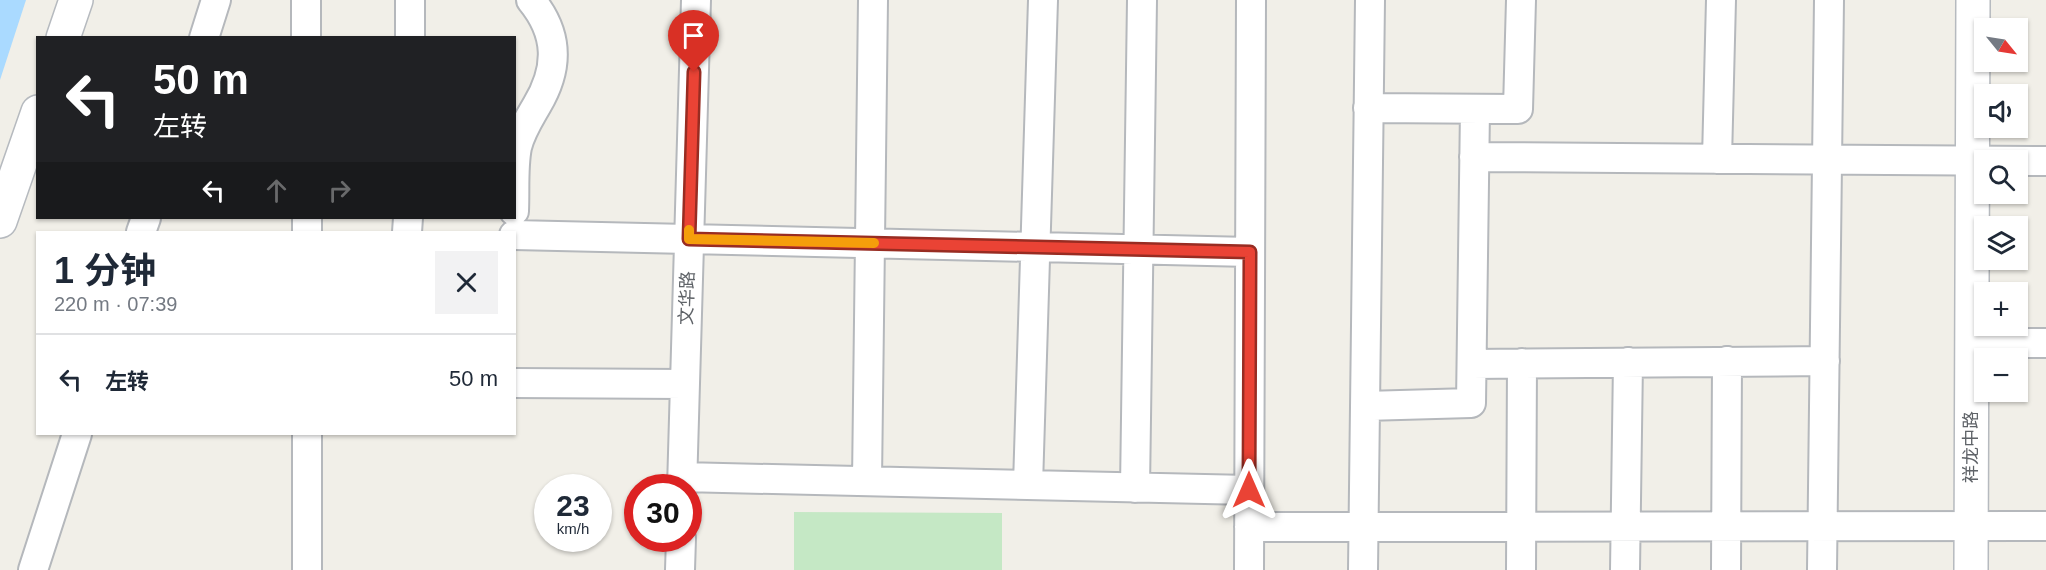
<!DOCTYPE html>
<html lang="zh">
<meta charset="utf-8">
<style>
:root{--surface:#fff;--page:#f2f2f3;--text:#1f2937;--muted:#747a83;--line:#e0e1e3}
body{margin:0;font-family:Arial,"Noto Sans SC",sans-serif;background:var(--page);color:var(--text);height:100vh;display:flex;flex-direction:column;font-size:22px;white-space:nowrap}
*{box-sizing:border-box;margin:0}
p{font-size:20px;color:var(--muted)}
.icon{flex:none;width:33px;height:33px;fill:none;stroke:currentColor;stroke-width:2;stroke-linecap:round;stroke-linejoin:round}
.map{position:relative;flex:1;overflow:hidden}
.details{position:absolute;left:36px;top:231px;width:480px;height:204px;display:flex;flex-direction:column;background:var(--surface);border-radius:0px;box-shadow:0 2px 4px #0004}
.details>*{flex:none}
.hud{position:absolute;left:36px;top:36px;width:480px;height:183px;border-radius:0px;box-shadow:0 2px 4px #0004;background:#202124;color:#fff;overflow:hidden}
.needle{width:39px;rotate:120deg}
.tools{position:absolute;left:1974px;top:18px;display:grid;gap:12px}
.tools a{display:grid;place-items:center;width:54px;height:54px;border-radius:0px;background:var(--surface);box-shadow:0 2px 4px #0004;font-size:30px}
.speed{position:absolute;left:534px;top:474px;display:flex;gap:12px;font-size:30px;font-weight:700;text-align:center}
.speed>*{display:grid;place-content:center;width:78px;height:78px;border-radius:50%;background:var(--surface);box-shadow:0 2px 4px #0004;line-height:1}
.speed small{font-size:15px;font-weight:400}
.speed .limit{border:9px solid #d22;background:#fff;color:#111}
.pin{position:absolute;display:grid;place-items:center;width:51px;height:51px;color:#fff;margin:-62px -26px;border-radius:50% 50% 50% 0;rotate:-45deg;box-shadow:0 0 6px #0007}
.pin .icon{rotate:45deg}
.me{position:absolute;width:66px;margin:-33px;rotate:0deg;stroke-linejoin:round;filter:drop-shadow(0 0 4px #0008)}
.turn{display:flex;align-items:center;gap:21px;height:126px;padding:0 18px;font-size:27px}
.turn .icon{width:78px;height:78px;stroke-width:2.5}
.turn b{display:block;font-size:42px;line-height:51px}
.lanes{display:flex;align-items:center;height:57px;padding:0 18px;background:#0003;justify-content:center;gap:30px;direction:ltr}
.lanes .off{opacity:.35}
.round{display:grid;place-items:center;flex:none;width:63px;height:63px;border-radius:0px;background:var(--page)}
.headline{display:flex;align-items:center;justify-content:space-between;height:102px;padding:0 18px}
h1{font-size:36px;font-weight:700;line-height:45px}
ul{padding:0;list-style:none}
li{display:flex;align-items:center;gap:18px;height:90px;padding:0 18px;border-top:2px solid var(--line)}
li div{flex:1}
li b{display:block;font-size:22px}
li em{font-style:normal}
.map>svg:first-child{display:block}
.green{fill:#c5e8c5}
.water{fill:#aadaff}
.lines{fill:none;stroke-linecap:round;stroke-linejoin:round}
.street-casing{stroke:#b5b8bc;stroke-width:32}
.secondary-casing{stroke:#b6babf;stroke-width:36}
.street{stroke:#fff;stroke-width:28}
.secondary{stroke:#fff;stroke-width:33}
.route-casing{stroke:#982c22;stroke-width:15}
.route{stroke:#ea4335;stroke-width:10}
.slow{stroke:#f59e0b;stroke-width:10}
.labels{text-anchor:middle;stroke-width:6;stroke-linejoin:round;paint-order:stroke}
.street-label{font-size:18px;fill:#5f6368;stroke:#fff}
</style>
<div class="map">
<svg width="2046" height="570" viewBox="0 0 2046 570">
<rect width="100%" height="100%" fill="#f1efe8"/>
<path class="green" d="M794,512L1002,513V570H794Z"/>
<path class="water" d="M0,0H26L0,80Z"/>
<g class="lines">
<defs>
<path id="street" d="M204,38L216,0
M306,38V0
M410,38V0
M1368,108L1518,109L1521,0
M1474,157L2046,161
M1717,159L1721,0
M514,211C515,190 513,167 517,147C521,131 529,119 537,105C559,68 559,34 531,0
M141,232L146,218
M307,232V218
M407,232L408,218
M514,235L1250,252
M1972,343H2046
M1472,364L1825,361
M514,383L684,384
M1365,406L1471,403L1475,109
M307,434V570
M682,477L1249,490
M867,481L873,0
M1028,485L1043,0
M682,488L696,0
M1135,488L1142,0
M1249,527L2046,526
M33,570L77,434
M680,570L681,538
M1249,570L1251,0
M1363,570L1370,0
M1521,570L1522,363
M1625,570L1628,362
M1726,570L1727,361
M1822,570L1829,0"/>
<path id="secondary" d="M63,38L76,0
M0,221L38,112
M1971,570L1973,0"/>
</defs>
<use href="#street" class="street-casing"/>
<use href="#secondary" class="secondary-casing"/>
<use href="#street" class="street"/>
<use href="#secondary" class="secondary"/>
</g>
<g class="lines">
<defs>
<path id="route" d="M694,72L689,239L1250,252L1249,490"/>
</defs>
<use href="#route" class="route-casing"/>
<use href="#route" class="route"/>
<path class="slow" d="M689,230V239L874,243"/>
</g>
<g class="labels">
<g class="street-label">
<text transform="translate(687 298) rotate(-88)" y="6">文华路</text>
<text transform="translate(1971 447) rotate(-90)" y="6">祥龙中路</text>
</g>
</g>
</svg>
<div class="tools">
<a><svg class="needle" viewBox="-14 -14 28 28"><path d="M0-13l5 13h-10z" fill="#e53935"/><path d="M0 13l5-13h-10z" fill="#747a83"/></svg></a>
<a><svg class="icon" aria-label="sound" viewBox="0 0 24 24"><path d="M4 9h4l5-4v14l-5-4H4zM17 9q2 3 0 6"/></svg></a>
<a><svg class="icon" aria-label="search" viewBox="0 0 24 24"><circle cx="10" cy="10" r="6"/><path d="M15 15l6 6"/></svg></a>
<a><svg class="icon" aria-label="layers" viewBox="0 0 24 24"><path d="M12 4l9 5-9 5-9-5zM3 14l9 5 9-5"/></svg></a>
<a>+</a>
<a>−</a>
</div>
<div class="speed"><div>23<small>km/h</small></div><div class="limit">30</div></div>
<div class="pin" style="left:694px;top:72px;background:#d93025"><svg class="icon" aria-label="arrive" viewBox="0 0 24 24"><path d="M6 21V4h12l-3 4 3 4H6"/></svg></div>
<svg class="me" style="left:1249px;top:490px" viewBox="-20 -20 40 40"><path d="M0-17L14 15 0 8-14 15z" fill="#ea4335" stroke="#fff" stroke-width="4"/></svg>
<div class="hud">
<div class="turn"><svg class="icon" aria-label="left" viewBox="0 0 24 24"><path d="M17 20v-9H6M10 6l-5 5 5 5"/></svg><div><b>50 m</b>左转</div></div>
<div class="lanes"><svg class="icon" aria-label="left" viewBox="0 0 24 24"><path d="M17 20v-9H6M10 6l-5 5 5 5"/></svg><svg class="icon off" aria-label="ahead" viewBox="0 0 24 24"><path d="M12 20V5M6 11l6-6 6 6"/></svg><svg class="icon off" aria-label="right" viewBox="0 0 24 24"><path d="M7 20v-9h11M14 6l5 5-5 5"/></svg></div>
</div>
<section class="details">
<div class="headline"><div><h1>1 分钟</h1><p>220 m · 07:39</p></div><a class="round"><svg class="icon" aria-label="close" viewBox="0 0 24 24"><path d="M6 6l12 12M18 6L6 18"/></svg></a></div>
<ul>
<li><svg class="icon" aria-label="left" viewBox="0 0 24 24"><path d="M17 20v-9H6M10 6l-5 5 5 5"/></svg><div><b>左转</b></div><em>50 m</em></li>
</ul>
</section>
</div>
